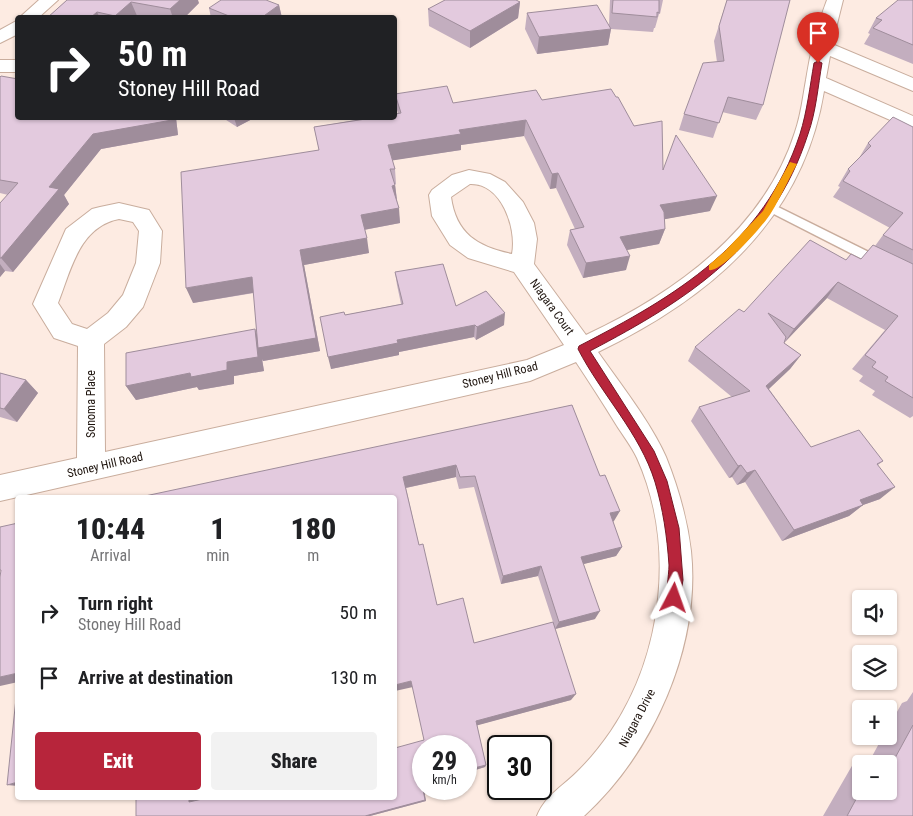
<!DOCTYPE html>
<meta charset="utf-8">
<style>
:root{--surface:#fff;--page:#f2f2f2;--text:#202124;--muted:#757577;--accent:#b7253b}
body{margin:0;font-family:"Roboto Condensed",sans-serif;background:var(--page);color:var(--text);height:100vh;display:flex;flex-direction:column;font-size:19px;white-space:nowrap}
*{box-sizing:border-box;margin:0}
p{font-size:16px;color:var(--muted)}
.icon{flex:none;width:28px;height:28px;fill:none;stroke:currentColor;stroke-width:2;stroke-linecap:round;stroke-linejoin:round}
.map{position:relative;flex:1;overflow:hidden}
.details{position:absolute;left:15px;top:495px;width:382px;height:305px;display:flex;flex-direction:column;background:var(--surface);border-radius:5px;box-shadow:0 1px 4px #0004}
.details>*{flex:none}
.top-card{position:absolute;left:15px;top:15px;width:382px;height:105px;border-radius:5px;box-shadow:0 1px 4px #0004;background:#202124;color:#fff;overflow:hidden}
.tools{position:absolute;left:852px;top:590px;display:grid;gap:10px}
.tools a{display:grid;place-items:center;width:45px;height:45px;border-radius:5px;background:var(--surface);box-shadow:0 1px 4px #0004;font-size:25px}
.speed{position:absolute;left:412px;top:735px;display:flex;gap:10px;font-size:25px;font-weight:700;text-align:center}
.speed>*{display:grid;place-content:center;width:65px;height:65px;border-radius:50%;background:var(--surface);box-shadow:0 1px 4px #0004;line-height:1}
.speed small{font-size:12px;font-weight:400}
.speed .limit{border:2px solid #111;border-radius:8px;background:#fff;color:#111}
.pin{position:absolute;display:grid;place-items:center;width:42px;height:42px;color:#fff;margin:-51px -21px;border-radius:50% 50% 50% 0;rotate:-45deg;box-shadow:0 0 5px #0007}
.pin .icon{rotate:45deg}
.me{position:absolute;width:55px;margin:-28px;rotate:4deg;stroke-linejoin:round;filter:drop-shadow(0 0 4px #0008)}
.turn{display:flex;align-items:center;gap:18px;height:105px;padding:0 20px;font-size:22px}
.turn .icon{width:65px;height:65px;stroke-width:2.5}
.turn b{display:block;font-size:35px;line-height:42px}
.eta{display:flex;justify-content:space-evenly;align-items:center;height:85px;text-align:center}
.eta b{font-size:30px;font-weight:800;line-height:35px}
.primary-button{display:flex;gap:10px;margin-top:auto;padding:10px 20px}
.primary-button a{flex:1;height:58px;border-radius:5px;background:var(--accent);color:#fff;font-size:20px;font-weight:800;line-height:58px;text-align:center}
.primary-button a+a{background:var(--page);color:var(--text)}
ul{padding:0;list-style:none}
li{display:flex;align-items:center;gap:15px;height:65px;padding:0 20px}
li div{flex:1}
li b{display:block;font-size:19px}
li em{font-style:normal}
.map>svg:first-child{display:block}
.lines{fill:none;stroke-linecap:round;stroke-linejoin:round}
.service-casing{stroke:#c9ad9d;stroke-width:3}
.minor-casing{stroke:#c9ad9d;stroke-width:2}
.service{fill:#fff;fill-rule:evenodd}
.minor{fill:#fff;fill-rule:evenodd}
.wall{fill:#c3aebf;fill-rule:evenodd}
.shaded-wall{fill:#9f8d9b}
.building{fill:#e3cade;stroke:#9f8d9b}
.route{fill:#b7253b;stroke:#771826}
.slow{fill:#f59e0b}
.labels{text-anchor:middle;stroke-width:4.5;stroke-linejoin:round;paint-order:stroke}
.street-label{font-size:12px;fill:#1d130d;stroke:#fff}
</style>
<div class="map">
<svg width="913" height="816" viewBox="0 0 913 816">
<rect width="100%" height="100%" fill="#fdebe2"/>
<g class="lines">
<defs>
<path id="service" d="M770,203L913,274V285L766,210L764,207L766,204Z"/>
<path id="minor" d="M39,0H58L38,18H19Z
M827,0H843L832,44L913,78V91L830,56L826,78L913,116V130L824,91C803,220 710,298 598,352C619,382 652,424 666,457C678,487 687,518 691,551C701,646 653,753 584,816H537C546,794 564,786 580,769C591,758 602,744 611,731C663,654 676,544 637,458C632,447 624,437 617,426C604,405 590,383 576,362L530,381L0,501V475L77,458L78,346L54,338L33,304L66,229L92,209L100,207L119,203L149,210L162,231L160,263L143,307L126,327L104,344L105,452L527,360L564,345L514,272L468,258L450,245L432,216L429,195L432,190L452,175L469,170L490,174L505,182L523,202L534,223L537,239L534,264L586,335C675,293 764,230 795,132C801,115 803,96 806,80C810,53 817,26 827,0ZM470,184C502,183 517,229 512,254C478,247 456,234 451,197ZM119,219L133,222L139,231L136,263L123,295L108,313L87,329L72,324L58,303C71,270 79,227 119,219Z
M18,20V34L0,43V30Z
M0,60H18V72H0Z"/>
</defs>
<use href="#service" class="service-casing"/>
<use href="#minor" class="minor-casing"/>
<use href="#service" class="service"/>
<use href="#minor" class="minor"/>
</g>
<path class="wall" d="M67,0L199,3L184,18H47Z
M444,0H516L520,2L518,18L470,48L429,26L428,9L444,1Z
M610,0H663L660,14H659L655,28H654L653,32L611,29L608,45L537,54L525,29L527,13L609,25Z
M727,0L763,105L756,120L722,112L713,138L679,130L684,114L717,62L714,41Z
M913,0V64L864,44L870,34L868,33L876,18Z
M279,5L282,18H211L209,8Z
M0,77L18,118H176L178,135L101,149L64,195L69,204L13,272L5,271L0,277V203L8,195L0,193Z
M395,94L453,103L542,100L634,126L663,170L710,211L664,219L665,229L659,244L627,250L626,270L583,278L567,245L570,230L575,229L556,188L550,189L524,136L461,145V150L392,160L395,169L396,184H395L400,223L364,230L369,253L304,265L320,351L263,361L262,359L264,371L234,376V384L199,390L197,387L136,400L126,386L257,334L254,293L193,303L319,150L314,127L398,113L397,110Z
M223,118H254L237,127Z
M913,127V416L910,418L872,395L875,391L859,381L863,376L852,369L885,330L827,298L784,343L801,355L790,369L769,389L811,447L883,461L878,465L880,499L863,505L849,516L782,541L745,482L737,485L732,477L729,478L691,421L699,407L732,397L688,361L695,347L744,312L846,260L861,259L875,246L883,235L890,228L833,197L840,187L838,186L848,169L859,158L868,143Z
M395,272L456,306L504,325L476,340L474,337L399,352V355L331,369L345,315L401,304L397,285Z
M0,373L26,380L38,393L17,422L0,417Z
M572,405L614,521L613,522L622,547L616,556L583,564L595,619L555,629L571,700L477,725L486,765L485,767L423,785L426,801L370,816L201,799L395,798L424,740L395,498H145ZM456,477L459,489L474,487L501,584L538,576L553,622L474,643L437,605L419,545L406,488Z
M913,692V816H823L853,764L869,762L883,736H889V726L902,703L907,701ZM861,764H889V791H861Z"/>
<path class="shaded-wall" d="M180,0H198L199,3L184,18H173L170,9Z
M131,2L138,18H116L115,16Z
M520,2L518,18L470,48V31Z
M279,5L282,18H261Z
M97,12L100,18H90Z
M611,29L608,45L537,54L539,37Z
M172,118H176L178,135L101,149L64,195L69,204L13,272L1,258L49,187L93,134Z
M234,118H254L237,127Z
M526,120L524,136L461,145V150L389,161L388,145L459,130Z
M558,173L556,188L550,189L552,174Z
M395,185L397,201L392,186Z
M717,196L710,211L655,221L660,205Z
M399,208L400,223L363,230L361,215Z
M665,229L659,244L616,252L620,237Z
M367,238L369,253L304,265L320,351L263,361L262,359L264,371L234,376V384L199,390L197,387L136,400L126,386L190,373L227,362L255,329L261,344L300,250Z
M630,256L626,270L583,278L586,263Z
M0,264L5,271L0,277Z
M252,277L258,292L193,303L186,288Z
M838,282L827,298L784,343L794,329Z
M505,313L504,325L476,340L477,327Z
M475,325L474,337L399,352V355L331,369L328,357L397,340Z
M801,355L790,369L757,400L766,386Z
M26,380L38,393L17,422L4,409Z
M456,465V477L405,488L403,477Z
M741,465L732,477L729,478L738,466Z
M755,470L745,482L737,485L747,473Z
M895,487L880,499L846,511L860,500Z
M863,505L849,516L782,541L794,530Z
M620,511L614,521L604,524L610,513Z
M622,547L616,556L576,566L581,557Z
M541,566L538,576L501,584L503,576Z
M600,611L595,619L555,629L559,622Z
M18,673V682L0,686V677Z
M411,681L413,687L395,691V685Z
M576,694L571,700L475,726L476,721Z
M486,765L485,767L466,773V770Z
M18,782V786L7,785Z
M424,782V785H423L426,801L370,816H365Z
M189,798H201V803L189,802Z"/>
<path class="building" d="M67,0H180L170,9L131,2L115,16L97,12L90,18H47Z
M221,0H266L279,5L261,18H234L209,8Z
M445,0H516L520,2L470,31L428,9Z
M613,0H659V13L657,12V17L612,13Z
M727,0H790L763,105L728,97L719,123L684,114L703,63L724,61L719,26Z
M898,0H913V45L873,28L882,20L876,18Z
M597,5L611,29L539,37L527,13Z
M1,76L18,79V118H172V120L93,134L49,187L59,189L1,258H0V203L18,183L0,180V77Z
M447,86L453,103L536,90L542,100L611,89L616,97H618L634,126L662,121L663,170L676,135L717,196L660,205L664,212L665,229L620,237L630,256L586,263L570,230L584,227L558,173L552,174L526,120L459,130L461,134L388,145L395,169H390L395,185L392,186L399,208L361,215L367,238L300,250L316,338L258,348L252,277L186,288L181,172L319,150L314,127L372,118H395V114L401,113L395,94Z
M893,117L913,127V250L883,235L903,213L843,181L850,171L848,169L871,146L868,143Z
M810,240L846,260L851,254L861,259L873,245L913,264V398L885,381L888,377L872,367L876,362L865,355L898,316L838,282L794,329L768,313L786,337L784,343L801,355L766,386L811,447L859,430L883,461L877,464L895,487L860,500L863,505L794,530L755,470L747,473L741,465L738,466L699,407L750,391L695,347L739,309L744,312Z
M443,264L456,306L486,291L505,313L477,327L475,325L397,340L398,343L328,357L320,317L344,312L345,315L403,304L395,272Z
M255,329L258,357L227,362V370L191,377L190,373L126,386V353Z
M0,373L26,380L4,409L0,408Z
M572,405L600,476L605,475L620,511L610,513L622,547L581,557L600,611L559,622L541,566L503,576L475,476L460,477L456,465L403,477L419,545L423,544L437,605L463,598L474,643L553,622L576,694L476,721L486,765L466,770V746H424V782L422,783L425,800L365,816H136V798H189V802L207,798H395V748L424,740L411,681L395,685V498H145V496Z
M18,523V673L0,677V577L1,570H0V527Z
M18,679V782L7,785Z
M913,725V816H847L861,790V791H889V769Z
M878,761L882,764H876Z"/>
<path class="route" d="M818,61L822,63C818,86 816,112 808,134C772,246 689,299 590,351L654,451L667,481L679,528L683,580L679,603L674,605L669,603C665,593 669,576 669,565C667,536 663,509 655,482C640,433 601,394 578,349L579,346C676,296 764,244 800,134C807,112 810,86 814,63Z"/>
<path class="slow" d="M790,162L797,164C788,180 781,197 771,213C764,225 721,273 709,270V265L725,251L763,211Z"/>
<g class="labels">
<g class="street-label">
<text transform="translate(552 307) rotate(54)" y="4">Niagara Court</text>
<text transform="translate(500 375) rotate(-14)" y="4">Stoney Hill Road</text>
<text transform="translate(91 404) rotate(-90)" y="4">Sonoma Place</text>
<text transform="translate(105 465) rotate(-13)" y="4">Stoney Hill Road</text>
<text transform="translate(637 718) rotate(-62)" y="4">Niagara Drive</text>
</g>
</g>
</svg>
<div class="tools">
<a><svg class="icon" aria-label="sound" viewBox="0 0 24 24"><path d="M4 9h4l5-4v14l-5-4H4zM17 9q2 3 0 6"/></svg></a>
<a><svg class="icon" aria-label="layers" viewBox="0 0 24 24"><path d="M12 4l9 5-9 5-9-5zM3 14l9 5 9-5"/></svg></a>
<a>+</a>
<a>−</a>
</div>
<div class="speed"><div>29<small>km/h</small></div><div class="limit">30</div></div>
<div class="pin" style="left:818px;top:63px;background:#d93025"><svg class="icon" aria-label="arrive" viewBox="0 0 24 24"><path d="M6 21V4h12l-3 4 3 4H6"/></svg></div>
<svg class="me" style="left:674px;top:598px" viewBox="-20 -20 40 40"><path d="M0-17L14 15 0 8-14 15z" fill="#b7253b" stroke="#fff" stroke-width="4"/></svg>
<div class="top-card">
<div class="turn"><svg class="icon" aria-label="right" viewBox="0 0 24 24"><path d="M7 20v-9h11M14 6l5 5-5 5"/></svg><div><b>50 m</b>Stoney Hill Road</div></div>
</div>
<section class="details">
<div class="eta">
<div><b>10:44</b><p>Arrival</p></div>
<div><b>1</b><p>min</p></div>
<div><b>180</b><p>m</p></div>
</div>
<ul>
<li><svg class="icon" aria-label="right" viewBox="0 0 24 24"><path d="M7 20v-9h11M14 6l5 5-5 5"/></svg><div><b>Turn right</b><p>Stoney Hill Road</p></div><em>50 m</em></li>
<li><svg class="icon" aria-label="arrive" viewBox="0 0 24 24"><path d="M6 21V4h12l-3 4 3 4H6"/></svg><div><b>Arrive at destination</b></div><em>130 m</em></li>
</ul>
<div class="primary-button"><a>Exit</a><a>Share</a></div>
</section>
</div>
